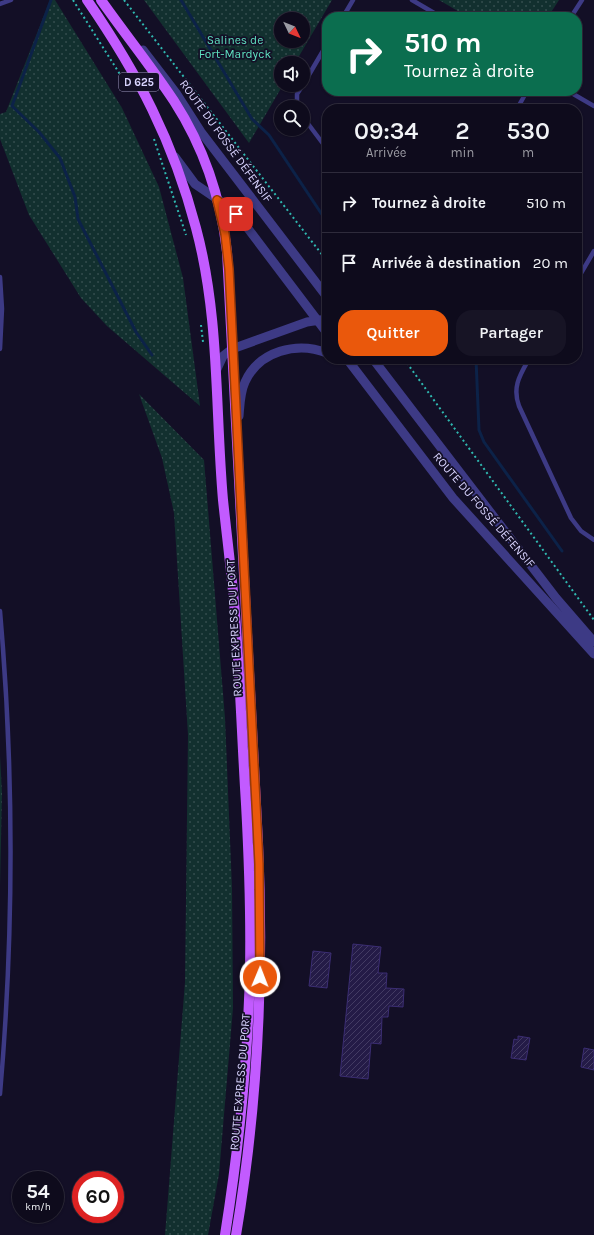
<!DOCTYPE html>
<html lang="fr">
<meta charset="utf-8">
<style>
:root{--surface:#0e0b1c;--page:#171425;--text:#f1f3f6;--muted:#9b9ba3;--line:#2e2b3b;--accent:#ea580c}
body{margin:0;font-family:Karla,sans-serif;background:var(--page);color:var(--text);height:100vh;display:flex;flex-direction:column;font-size:15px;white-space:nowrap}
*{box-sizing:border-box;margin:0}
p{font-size:13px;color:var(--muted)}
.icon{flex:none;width:22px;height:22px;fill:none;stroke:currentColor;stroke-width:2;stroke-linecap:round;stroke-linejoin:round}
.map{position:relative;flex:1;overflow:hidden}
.side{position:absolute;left:322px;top:104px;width:260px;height:260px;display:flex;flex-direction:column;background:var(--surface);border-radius:16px;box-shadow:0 1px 3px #0004,0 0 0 1px var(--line)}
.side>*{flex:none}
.guide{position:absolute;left:322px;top:12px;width:260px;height:84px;border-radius:16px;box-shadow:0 1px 3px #0004,0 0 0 1px var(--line);background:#0b6e4f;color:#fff;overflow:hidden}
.needle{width:26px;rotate:133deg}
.tools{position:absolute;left:274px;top:12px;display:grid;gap:8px}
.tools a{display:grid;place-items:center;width:36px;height:36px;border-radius:50%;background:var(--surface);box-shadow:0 1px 3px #0004,0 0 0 1px var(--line);font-size:20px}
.speed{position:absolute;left:12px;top:1171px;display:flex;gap:8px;font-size:20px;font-weight:700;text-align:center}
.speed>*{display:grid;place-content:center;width:52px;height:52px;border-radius:50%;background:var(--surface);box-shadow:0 1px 3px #0004,0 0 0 1px var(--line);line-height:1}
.speed small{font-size:10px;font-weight:400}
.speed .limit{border:6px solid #d22;background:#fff;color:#111}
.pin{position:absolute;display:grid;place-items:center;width:34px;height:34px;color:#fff;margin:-17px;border-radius:8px;box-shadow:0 2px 6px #0006}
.me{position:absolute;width:44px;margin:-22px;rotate:1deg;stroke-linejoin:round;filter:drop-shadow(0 0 3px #0008)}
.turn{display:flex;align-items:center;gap:14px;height:84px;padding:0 16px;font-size:18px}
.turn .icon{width:52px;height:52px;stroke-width:2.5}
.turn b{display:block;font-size:28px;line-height:34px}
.eta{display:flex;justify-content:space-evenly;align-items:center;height:68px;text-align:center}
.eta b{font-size:24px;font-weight:600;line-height:28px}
.action{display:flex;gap:8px;margin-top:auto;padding:8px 16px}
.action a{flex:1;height:46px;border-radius:16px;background:var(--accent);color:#fff;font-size:16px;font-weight:600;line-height:46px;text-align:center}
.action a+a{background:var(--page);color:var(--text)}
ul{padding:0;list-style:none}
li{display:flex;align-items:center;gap:12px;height:60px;padding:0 16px;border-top:1px solid var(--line)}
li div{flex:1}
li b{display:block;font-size:15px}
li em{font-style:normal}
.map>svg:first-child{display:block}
.grass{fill:url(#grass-dots);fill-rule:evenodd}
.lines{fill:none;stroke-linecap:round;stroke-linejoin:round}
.stream{stroke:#0c2248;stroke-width:3}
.building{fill:url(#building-hatch);stroke:#3b2d73}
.path{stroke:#2fb8b0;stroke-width:2;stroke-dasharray:2 3;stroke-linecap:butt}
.lane{stroke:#3d3a85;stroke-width:4.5}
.street{stroke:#3d3a85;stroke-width:9}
.primary{stroke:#c25bff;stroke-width:10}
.route-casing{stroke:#983908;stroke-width:10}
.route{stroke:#ea580c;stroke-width:7}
.labels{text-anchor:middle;stroke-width:3.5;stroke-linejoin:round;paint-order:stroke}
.shield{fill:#130f26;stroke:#9e99be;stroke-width:1}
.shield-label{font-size:11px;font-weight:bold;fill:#d9d4ff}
.park-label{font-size:12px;fill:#5fe0c0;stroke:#130f26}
.street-label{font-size:12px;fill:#d9d4ff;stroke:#130f26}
</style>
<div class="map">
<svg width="594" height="1235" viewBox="0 0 594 1235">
<defs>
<pattern id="grass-dots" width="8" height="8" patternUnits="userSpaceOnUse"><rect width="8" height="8" fill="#12302f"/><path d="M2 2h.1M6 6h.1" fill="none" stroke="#344d4e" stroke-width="1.8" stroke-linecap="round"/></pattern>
<pattern id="building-hatch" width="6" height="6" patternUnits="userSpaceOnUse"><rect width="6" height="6" fill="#241b47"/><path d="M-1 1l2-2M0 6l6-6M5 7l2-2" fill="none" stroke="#433b63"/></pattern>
</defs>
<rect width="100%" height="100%" fill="#130f26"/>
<path class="grass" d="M50,0H55L122,108L159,187L183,278L200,406L107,326L81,298L29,215L0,139V114L6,112Z
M144,0H332L295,63H281V85H283L249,143ZM281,19H303V41H281Z
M439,0H559L548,17H468Z
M139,394L204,460L225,718L232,888L233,1008L219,1174L208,1235H165L185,982L188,735L174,513L162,458Z
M0,756L2,793L0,886Z"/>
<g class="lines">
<path class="stream" d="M51,0L12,106L39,132L60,158L75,197L78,219L136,332L152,355
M181,0L252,119L269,135L327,222
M476,359L479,430L484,442L562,551"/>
</g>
<path class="building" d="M353,944L381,947L378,973H387L386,988L404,989L403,1007L389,1006L388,1017H382L381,1044L371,1043L368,1079L340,1076Z
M313,951L331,953L327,988L309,986Z
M518,1036L530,1038L526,1060L511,1058L514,1039L518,1040Z
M584,1048L594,1050V1070L581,1067Z"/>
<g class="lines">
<path class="path" d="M73,0L128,87
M124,0L327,261
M154,139L186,235
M201,325L203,342
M404,359L594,620"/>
<path class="lane" d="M412,0L441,17
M0,4L11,0
M343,17L353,0
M571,17L582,0
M303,85L327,44
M568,91L594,106
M297,107V94L303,85
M517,109L527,91
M303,117L327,149
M0,277L2,309L0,349
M577,280L594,251
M529,359C520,375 512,387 519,406L571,518L581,531L594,540
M0,611C14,771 14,933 0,1094"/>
<path class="street" d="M143,50L176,93L201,132L327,297
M175,157L195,184L226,205L240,218L327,333
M347,359L453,498L594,654
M373,359L556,598L594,642
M216,371L223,356L232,349L307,322L327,319
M239,416C240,405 240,393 245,382C259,351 297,341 327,353"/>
<path class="primary" d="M87,0C138,74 173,141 196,228C220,317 215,409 223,500C227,538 232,576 235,614C240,677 242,741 246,804C249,859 251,914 250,969C248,1058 239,1147 225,1235
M101,0C125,34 151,66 174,101C203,146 221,199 227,252L258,842C264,973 258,1105 236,1235"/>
</g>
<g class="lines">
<defs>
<path id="route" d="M236,214L217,200L225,234L229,269L259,864L260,977"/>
</defs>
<use href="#route" class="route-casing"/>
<use href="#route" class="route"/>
</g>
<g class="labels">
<rect class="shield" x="119" y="73" width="40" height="18" rx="3"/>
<g class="shield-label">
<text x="139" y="86">D 625</text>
</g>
<g class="park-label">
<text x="235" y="44">Salines de<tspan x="235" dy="14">Fort-Mardyck</tspan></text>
</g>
<g class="street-label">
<text transform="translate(226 141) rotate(54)" y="4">ROUTE DU FOSSÉ DÉFENSIF</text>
<text transform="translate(484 510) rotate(49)" y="4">ROUTE DU FOSSÉ DÉFENSIF</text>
<text transform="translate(234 628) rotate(-93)" y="4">ROUTE EXPRESS DU PORT</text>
<text transform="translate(240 1082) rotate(-85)" y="4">ROUTE EXPRESS DU PORT</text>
</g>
</g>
</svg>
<div class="tools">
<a><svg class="needle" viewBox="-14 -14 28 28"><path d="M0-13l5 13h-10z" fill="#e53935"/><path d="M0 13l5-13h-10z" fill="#9b9ba3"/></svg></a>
<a><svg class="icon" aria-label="sound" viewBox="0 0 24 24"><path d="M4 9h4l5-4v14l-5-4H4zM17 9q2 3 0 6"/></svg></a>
<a><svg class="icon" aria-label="search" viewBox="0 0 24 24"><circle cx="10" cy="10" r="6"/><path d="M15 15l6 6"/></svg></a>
</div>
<div class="speed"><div>54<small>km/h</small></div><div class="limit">60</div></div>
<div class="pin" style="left:236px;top:214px;background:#d93025"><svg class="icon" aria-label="arrive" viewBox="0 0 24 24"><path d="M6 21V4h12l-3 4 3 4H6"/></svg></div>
<svg class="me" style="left:260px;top:977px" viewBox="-20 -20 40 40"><circle r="17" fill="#ea580c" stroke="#fff" stroke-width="3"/><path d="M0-11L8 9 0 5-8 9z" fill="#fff"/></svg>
<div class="guide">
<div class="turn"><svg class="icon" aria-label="right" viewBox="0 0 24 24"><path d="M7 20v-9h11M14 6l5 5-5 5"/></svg><div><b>510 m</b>Tournez à droite</div></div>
</div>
<section class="side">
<div class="eta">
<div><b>09:34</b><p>Arrivée</p></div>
<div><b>2</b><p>min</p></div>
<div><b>530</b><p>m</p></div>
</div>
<ul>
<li><svg class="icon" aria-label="right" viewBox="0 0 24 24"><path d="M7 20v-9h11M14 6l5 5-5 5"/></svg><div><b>Tournez à droite</b></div><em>510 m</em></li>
<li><svg class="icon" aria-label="arrive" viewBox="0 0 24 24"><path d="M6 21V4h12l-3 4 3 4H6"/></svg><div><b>Arrivée à destination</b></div><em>20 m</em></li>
</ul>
<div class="action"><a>Quitter</a><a>Partager</a></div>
</section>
</div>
